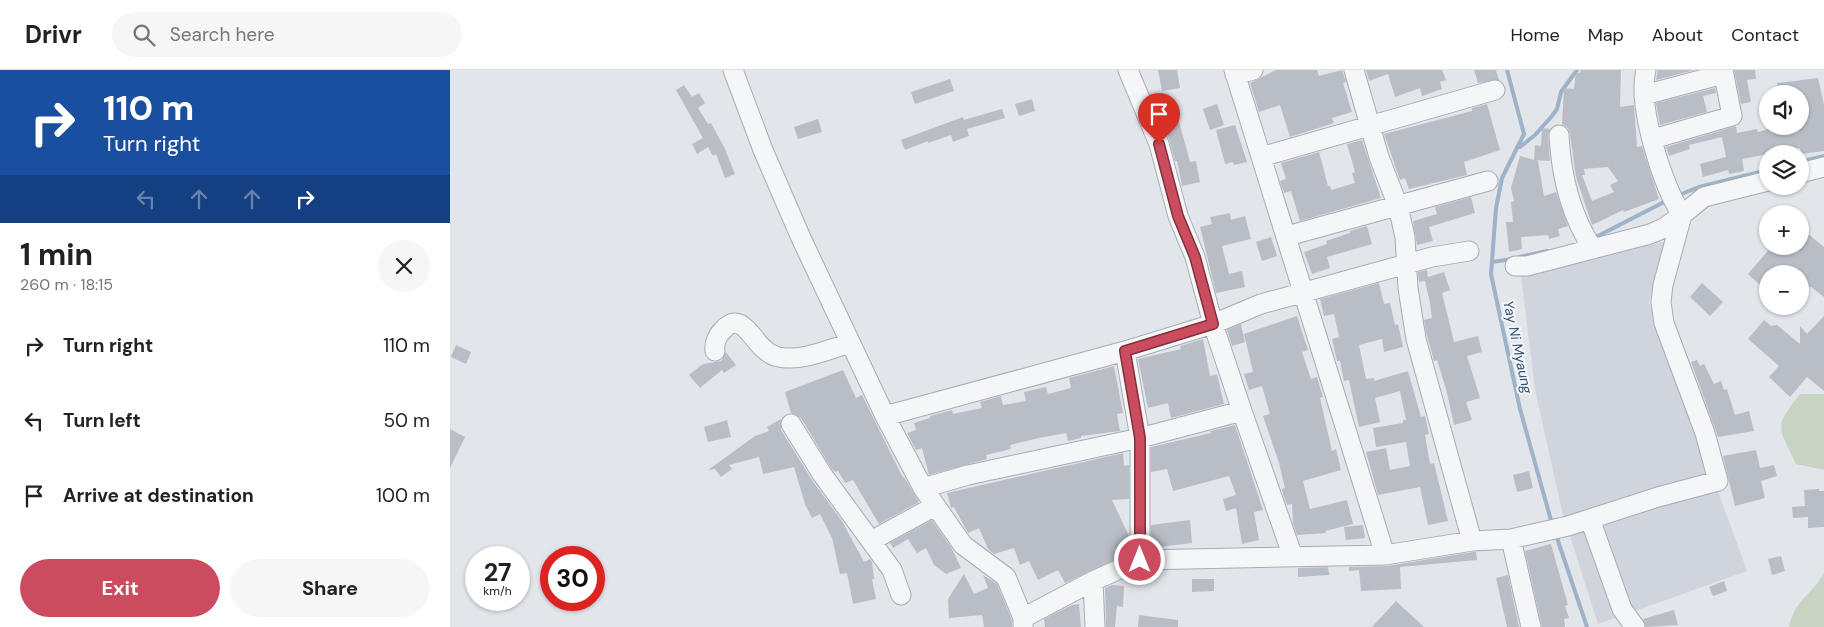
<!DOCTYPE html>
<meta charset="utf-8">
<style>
:root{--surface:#fff;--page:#f6f6f6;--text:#222;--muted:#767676;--line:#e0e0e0;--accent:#ca4c5e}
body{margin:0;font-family:"DM Sans",sans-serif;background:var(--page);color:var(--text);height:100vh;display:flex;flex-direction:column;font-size:19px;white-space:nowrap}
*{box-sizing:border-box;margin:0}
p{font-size:16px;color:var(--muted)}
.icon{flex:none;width:28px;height:28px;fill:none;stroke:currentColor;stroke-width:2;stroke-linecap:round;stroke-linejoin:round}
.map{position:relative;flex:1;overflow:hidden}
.panel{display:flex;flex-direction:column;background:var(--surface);width:450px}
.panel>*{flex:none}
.banner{background:#1a4fa0;color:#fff;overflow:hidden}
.controls{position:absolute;left:1309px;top:15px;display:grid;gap:10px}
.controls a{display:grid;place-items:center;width:50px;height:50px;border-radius:50%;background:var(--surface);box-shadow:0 1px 4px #0004;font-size:25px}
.speed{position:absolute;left:15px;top:476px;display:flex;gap:10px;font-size:25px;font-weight:700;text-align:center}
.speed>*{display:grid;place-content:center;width:65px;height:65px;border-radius:50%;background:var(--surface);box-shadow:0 1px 4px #0004;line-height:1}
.speed small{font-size:12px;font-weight:400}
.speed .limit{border:8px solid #d22;background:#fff;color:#111}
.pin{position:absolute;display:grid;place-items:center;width:42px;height:42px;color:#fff;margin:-51px -21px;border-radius:50% 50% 50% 0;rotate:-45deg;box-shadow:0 0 5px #0007}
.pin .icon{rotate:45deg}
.me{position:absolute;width:55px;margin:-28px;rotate:0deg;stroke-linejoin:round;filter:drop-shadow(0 0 4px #0008)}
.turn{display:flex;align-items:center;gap:18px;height:105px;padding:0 20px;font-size:22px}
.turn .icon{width:65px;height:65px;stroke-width:2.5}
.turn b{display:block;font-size:35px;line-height:42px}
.lanes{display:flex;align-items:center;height:48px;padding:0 20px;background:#0003;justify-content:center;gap:25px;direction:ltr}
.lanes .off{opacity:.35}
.round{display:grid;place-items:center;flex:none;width:52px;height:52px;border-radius:26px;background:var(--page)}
.overview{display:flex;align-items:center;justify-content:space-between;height:85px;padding:0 20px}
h1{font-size:30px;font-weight:700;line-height:38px}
.primary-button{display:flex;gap:10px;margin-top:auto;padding:10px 20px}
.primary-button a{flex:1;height:58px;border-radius:30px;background:var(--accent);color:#fff;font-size:20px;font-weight:700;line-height:58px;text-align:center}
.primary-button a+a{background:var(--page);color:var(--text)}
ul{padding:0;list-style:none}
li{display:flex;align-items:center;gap:15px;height:75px;padding:0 20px}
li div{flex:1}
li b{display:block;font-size:19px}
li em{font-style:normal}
header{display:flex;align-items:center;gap:30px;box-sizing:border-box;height:70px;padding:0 25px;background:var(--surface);border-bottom:1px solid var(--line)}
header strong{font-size:24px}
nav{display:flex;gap:28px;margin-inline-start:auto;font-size:18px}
.search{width:350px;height:45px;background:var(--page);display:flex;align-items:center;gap:12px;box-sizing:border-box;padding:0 18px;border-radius:28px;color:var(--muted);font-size:19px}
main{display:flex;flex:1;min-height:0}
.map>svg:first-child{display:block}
.built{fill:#d0d4dc}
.green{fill:#c7d3c3}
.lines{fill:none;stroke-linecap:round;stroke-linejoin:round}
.stream{stroke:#9eb2c8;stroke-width:4}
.building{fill:#b9bec6;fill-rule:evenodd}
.minor-casing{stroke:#a7acb4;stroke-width:21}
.minor{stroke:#f4f6f8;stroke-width:19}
.route-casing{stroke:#83313d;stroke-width:12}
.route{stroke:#ca4c5e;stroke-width:9}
.labels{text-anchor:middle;stroke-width:4.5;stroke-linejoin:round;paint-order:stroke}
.water-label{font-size:14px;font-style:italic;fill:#365174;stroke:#f1f4f7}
</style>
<header>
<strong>Drivr</strong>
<div class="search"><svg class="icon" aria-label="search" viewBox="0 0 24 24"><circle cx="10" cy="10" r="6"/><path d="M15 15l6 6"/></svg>Search here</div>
<nav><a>Home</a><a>Map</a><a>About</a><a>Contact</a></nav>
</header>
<main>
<section class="panel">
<div class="banner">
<div class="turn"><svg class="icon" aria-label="right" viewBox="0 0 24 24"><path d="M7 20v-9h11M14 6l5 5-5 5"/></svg><div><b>110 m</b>Turn right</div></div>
<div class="lanes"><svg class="icon off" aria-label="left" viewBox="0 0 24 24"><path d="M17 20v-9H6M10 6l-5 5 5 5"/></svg><svg class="icon off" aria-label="ahead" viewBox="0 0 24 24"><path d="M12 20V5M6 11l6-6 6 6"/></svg><svg class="icon off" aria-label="ahead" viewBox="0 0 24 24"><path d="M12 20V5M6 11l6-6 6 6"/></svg><svg class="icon" aria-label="right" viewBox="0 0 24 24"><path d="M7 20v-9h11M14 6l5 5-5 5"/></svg></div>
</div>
<div class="overview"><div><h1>1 min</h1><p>260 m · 18:15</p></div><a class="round"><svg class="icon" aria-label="close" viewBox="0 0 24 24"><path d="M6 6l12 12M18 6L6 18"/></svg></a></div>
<ul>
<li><svg class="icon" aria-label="right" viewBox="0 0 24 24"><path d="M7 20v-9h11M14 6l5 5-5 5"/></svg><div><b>Turn right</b></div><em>110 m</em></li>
<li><svg class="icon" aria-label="left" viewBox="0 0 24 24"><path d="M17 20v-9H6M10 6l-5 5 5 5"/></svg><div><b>Turn left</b></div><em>50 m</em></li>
<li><svg class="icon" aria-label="arrive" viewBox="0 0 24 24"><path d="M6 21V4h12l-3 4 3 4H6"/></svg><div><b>Arrive at destination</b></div><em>100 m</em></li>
</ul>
<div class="primary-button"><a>Exit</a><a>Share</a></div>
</section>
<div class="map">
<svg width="1374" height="557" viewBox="0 0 1374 557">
<rect width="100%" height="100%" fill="#e2e5ea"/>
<path class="built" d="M1216,171L1199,233L1297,501L1148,554L1113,444L1105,410L1085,319L1071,206Z"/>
<path class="green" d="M1350,324H1374V400L1346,394C1328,355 1323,359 1350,324Z
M1374,503V557H1339C1345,529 1363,524 1374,503Z"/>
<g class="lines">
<path class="stream" d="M1057,0L1074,64L1052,108L1046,138L1041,204L1070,339L1102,454
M1070,77L1085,65L1102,46L1107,39L1111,22L1127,0
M1350,92L1374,86
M1229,125L1249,117L1318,100
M1144,168L1218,130
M1069,187L1097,181
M1042,192L1062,189
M1106,465L1137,557"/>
</g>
<path class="building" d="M708,0H727L730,18L712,21Z
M826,0H867L869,6L892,0L896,12L893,13L902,42L882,48L884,53L840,67L830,35L809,42L800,13Z
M916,0H992L996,10L990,12L992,19L972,26L970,18L945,27L938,4L919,11Z
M1024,0H1046L1049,10L1028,13Z
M1131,0H1171L1170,37L1184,35L1187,77L1192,76L1209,129L1174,142L1173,140L1142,155L1126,107L1120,64L1118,58L1112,54L1114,18L1124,19L1126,2L1130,3ZM1158,97L1168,111L1160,115L1164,122L1142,131L1132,105H1135L1134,99Z
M1208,0H1244L1206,10Z
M1284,0H1305L1306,9L1297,10L1301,32L1291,34Z
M1368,8L1374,35V81L1351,84L1350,78L1292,89L1294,101L1279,104L1278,100L1253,107L1250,94L1276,87L1272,67L1239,75L1240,79L1219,86L1216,77L1286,56L1287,63L1307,59L1308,62L1329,56H1350V24H1328L1327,13Z
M500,9L504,21L465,34L461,22Z
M234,15L242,27L249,23L255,33L248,38L258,54L261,53L275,79L285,104L275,108L266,84L263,86L258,77L247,84L242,74L253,68L226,20Z
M1265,18L1266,23L1253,26L1257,42L1210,55L1206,33Z
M582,29L585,41L569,46L565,34Z
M719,32L722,44L711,47L708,35Z
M767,34L774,55L760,60L753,39Z
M1037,34L1050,80L1014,92L1017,105L959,119L955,108L950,110L934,64L1022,41V38Z
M552,39L555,48L517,59L519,66L503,72L501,65L478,73V71L455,80L451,70L513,47L514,50Z
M728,48L740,92L746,91L750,112L732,116L727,91H725L714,51Z
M368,49L372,62L348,69L344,57Z
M785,55L797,92L784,95L783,92L775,94L766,60Z
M1092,58L1100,59L1098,66L1100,91L1084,90L1085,75L1091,76Z
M912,70L931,128L850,151L841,121L834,123L830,111L836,109L831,93L869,82L878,116H880L881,120L905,113L902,103L905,102L897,74Z
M1070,86L1088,91L1094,126L1106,122L1118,156L1108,159L1110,166L1099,169L1098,165L1071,167L1072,179L1059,182L1056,152H1063L1061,132L1064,131L1061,118Z
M1021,127L1025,143L979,157L983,171L967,175L963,151L987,144L985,137Z
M780,143L781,150L795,146L801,169L772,176L779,204L792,201L795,217L766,223L750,157L762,154L760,147Z
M917,156L922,174L877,187L880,198L862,204L854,182L877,174L876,171L900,163V161Z
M1357,163L1374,177V227L1360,216L1350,228V204H1318V207L1310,215L1298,204L1322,176H1350V171Z
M821,167L827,186L812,191L806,172Z
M977,200L978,207L994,202L1000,220L992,223L1004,272L1028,266L1032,282L1017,286L1030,328L1016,332L1022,350L1004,355L996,319L987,290L984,291L976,262L974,250L982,248L980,233L975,211L969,212L968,202Z
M929,213L934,234L940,233L945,255L948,254L953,277L934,282L932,269L909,275L916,309L924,308V311L958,301L971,347L975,346L979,364L975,365L980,394L984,393L998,451L978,455L970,417L928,425L916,382L936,378L940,400L960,396L956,372L926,377L923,358L953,353V350H956L950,321L925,328L930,352L909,357L899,310L894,311L890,291H887L882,269L889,267L884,244L874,246L870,229Z
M1252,213L1273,232L1260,246L1240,227Z
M847,246L858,280L852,282L861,309L867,307L873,327L870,328L882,381L886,379L891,400L853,411L860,439L897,430L903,454L875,461L876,463L847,465L843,454L842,434L837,435L833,424L832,419L835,418L829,393L813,346L820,344L812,316L799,320L794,304L803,302L794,264Z
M1374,246V321L1357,307L1340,327L1319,307L1329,296L1298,269L1314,250L1321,256L1327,255L1350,274V256L1357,264Z
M791,254L795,272L782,276L777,260Z
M753,269L760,306L767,304L774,334L721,348L718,333L698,338L688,289L731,279L730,276Z
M6,275L21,282L16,294L1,287Z
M276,282L286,295L274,303L272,300L250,318L239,305L253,294L271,291Z
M1247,290L1250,296L1254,294L1264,314L1271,311L1274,320L1277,319L1285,345L1299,341L1304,361L1268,367L1241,292Z
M664,296L673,343L667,344L670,361L631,366V368L618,371L616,363L589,368L560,375L561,379L536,385L537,389L479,405L472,378L466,380L457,363L466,360L464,353L480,348V346L502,340L503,344L532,338L530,332L551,326L553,335L576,331L574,322L596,317L598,324L621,318L619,308Z
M393,300L406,328L412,325L453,408L454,407L469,432L429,454L403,410L395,413L388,401L385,402L381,398L351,348L341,343L335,322Z
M331,349V360L362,410L392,451L414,492L420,489L422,492L424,509H422L426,529L403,534L397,503L390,504L382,468L370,444L362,448L355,434L344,397L313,404L309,387L279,395L282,399L271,407L265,399L258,400L305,366L319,361L317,357Z
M277,350L281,367L258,372L254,357Z
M785,355L813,440L804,442L809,470L792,474L786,438L776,441L773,429L786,425L779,406L723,421L717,399L701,402V377L761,363L760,361Z
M0,359L15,367L0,398Z
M1306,380L1310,398L1324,395L1327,406L1311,411L1315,428L1285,436L1273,386Z
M673,383L674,396L679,395V429L662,430L679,466V483L615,513L608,500L588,510L579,491L570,495L564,478L544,484L538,479L529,458L518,463L504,437L501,438L497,423Z
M1079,401L1083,418L1067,422L1063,405Z
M1369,419V421H1374V457L1358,458V447L1343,448L1342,437L1355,436L1354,420Z
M482,450L501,477L511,498L496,504L484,495L476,478L467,483L458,469L443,478L440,473Z
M740,450L742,473L701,478V455Z
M913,455L915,468L896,470L894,457Z
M1101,474L1118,535L1115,536L1119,548L1114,549L1115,557H1092L1075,481Z
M1023,482H1026L1027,490L950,497L951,519L911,521L909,500L899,501V497L937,496Z
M1331,486L1335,501L1322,505L1318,489Z
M878,497L879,505L848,507V498Z
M514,504L524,524L538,518L533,505L547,514L562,550V557H534L532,545L499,548L498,529Z
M1058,505L1069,557H1057L1046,508Z
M742,509H764V521L742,522Z
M1274,511L1277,521L1263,526L1259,517Z
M662,515L674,516L673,537L667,536L665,557H656L655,518Z
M946,531L974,557H922Z
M629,534L631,557H595L594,549L622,535Z
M1224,540L1228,555L1196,557L1193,549Z
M689,545L728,550V557H688Z"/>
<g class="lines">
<defs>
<path id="minor" d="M283,0L313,80L351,168L435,346L473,418L513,475L556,507L573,548
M678,0L709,74L728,146L745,187L763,254L792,341L843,487
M784,0L935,485
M904,0L929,87L948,136L955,167L958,218L966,269L1022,471
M785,5L803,0
M1194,25L1273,4
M1109,65C1111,104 1121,146 1143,179
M1203,69L1282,46L1273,0
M811,87L1045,20
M1350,103L1374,97
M837,166L1038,111
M1065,196H1077L1200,164L1214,158L1232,145C1212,115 1187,35 1196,0
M265,281C264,274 267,266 272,261C290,239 302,269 313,278C317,282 323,286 329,287C351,292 380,279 400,273
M675,281L690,368V490
M435,346L675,281L763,254L811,234L982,187L1019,181
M341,354L372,404L442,500L451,525
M473,418L518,405L690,368L792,341
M1140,449L1172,539L1185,557
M1061,469L1081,557
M421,471L485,436
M643,511L645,557
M573,557V548L643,511L690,490L935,485L1022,471L1061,469L1118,456L1208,427L1268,411L1255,363L1214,253L1211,232L1213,215L1232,145L1254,127L1318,111"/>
</defs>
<use href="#minor" class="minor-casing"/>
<use href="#minor" class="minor"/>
</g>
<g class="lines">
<defs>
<path id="route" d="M690,490V368L675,281L763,254L745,187L728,146L709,74"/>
</defs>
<use href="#route" class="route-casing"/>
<use href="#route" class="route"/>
</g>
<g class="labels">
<g class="water-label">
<text transform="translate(1068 277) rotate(78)" y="5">Yay Ni Myaung</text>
</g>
</g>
</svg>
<div class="controls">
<a><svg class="icon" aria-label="sound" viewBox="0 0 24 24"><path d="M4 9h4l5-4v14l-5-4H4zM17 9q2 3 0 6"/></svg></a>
<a><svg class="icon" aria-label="layers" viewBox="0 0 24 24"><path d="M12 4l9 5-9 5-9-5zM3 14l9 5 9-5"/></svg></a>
<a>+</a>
<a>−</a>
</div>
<div class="speed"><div>27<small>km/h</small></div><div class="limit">30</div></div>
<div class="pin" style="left:709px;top:74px;background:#d93025"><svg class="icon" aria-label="arrive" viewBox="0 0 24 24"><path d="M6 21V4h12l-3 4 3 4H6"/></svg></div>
<svg class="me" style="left:690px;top:490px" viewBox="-20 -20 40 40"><circle r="17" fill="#ca4c5e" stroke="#fff" stroke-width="3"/><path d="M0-11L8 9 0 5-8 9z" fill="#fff"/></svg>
</div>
</main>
